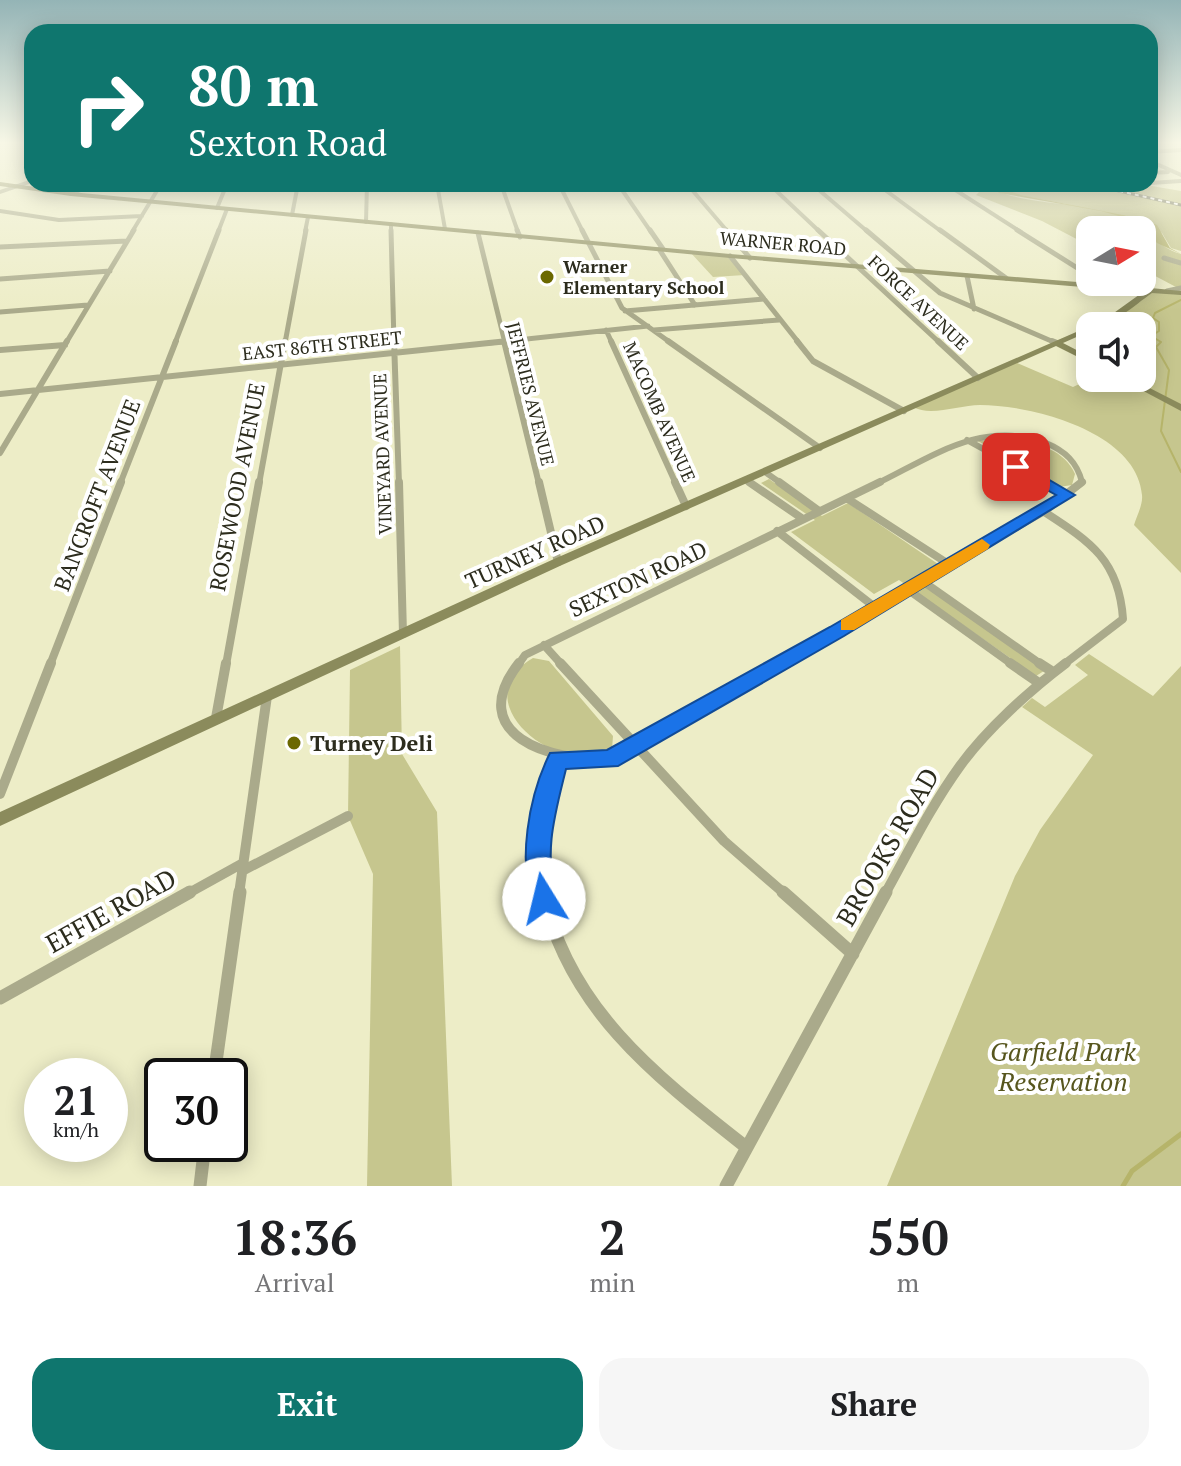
<!DOCTYPE html>
<style>
:root{--surface:#fff;--page:#f6f6f6;--text:#202124;--muted:#757577;--accent:#0f766e}
body{margin:0;font-family:"PT Serif",serif;background:var(--page);color:var(--text);height:100vh;display:flex;flex-direction:column;font-size:30px;white-space:nowrap}
*{box-sizing:border-box;margin:0}
p{font-size:26px;color:var(--muted)}
.icon{flex:none;width:44px;height:44px;fill:none;stroke:currentColor;stroke-width:2;stroke-linecap:round;stroke-linejoin:round}
.map{position:relative;height:1186px;overflow:hidden}
.side{display:flex;flex-direction:column;background:var(--surface);flex:1}
.side>*{flex:none}
.top-card{position:absolute;left:24px;top:24px;width:1134px;height:168px;border-radius:24px;box-shadow:0 4px 20px #0003;background:#0f766e;color:#fff;overflow:hidden}
.needle{width:52px;rotate:80deg}
.controls{position:absolute;left:1076px;top:216px;display:grid;gap:16px}
.controls a{display:grid;place-items:center;width:80px;height:80px;border-radius:16px;background:var(--surface);box-shadow:0 4px 20px #0003;font-size:40px}
.speed{position:absolute;left:24px;top:1058px;display:flex;gap:16px;font-size:40px;font-weight:700;text-align:center}
.speed>*{display:grid;place-content:center;width:104px;height:104px;border-radius:50%;background:var(--surface);box-shadow:0 4px 20px #0003;line-height:1}
.speed small{font-size:20px;font-weight:400}
.speed .limit{border:4px solid #111;border-radius:12px;background:#fff;color:#111}
.pin{position:absolute;display:grid;place-items:center;width:68px;height:68px;color:#fff;margin:-34px;border-radius:16px;box-shadow:0 4px 12px #0006}
.me{position:absolute;width:88px;margin:-44px;rotate:351deg;stroke-linejoin:round;filter:drop-shadow(0 0 6px #0008)}
.turn{display:flex;align-items:center;gap:28px;height:168px;padding:0 32px;font-size:36px}
.turn .icon{width:104px;height:104px;stroke-width:2.5}
.turn b{display:block;font-size:56px;line-height:68px}
.eta{display:flex;justify-content:space-evenly;align-items:center;height:136px;text-align:center}
.eta b{font-size:48px;font-weight:600;line-height:56px}
.cta{display:flex;gap:16px;margin-top:auto;padding:16px 32px}
.cta a{flex:1;height:92px;border-radius:24px;background:var(--accent);color:#fff;font-size:32px;font-weight:600;line-height:92px;text-align:center}
.cta a+a{background:var(--page);color:var(--text)}
.map>svg:first-child{display:block}
.green{fill:#c6c68e}
.water{fill:#b6b46a}
.lines{fill:none;stroke-linecap:round;stroke-linejoin:round}
.stream-far1{stroke:#b6b46a;stroke-width:2}
.stream{stroke:#b6b46a;stroke-width:5}
.minor-far5{stroke:#aaaa8b;stroke-width:4}
.minor-far4{stroke:#aaaa8b;stroke-width:5}
.minor-far3{stroke:#aaaa8b;stroke-width:6}
.minor-far2{stroke:#aaaa8b;stroke-width:8}
.minor-far1{stroke:#aaaa8b;stroke-width:10}
.minor{stroke:#aaaa8b;stroke-width:13}
.tertiary{fill:#aaaa8b;fill-rule:evenodd}
.secondary{fill:#8b8b5c;fill-rule:evenodd}
.rail-casing{stroke:#707059;stroke-width:3}
.rail{stroke:#fff;stroke-width:2;stroke-dasharray:4;stroke-linecap:butt}
.route{fill:#1a73e8;stroke:#114b97;stroke-width:2}
.slow{fill:#f59e0b}
.poi-dot{fill:#6b6801;stroke:#fff;stroke-width:3}
.labels{text-anchor:middle;stroke-width:8;stroke-linejoin:round;paint-order:stroke}
.far-street-label{font-size:18px;fill:#2c2c1d;stroke:#fff}
.far-poi-label{font-size:18px;font-weight:bold;fill:#2c2c1d;stroke:#fff;text-anchor:start}
.street-label{font-size:22px;fill:#2c2c1d;stroke:#fff}
.poi-label{font-size:22px;font-weight:bold;fill:#2c2c1d;stroke:#fff;text-anchor:start}
.near-street-label{font-size:26px;fill:#2c2c1d;stroke:#fff}
.near-park-label{font-size:26px;font-style:italic;fill:#57561e;stroke:#fff}
</style>
<div class="map">
<svg width="1181" height="1186" viewBox="0 0 1181 1186">
<rect width="100%" height="100%" fill="#ededc7"/>
<path class="green" d="M976,184H990C998,200 1059,203 1078,206C1099,210 1127,213 1145,224C1161,234 1153,246 1181,254V573L1134,525C1137,515 1143,505 1142,495C1137,432 1032,405 980,405C959,405 931,417 913,407L1015,362L1073,387L1092,378H1142V326H1094L1114,317L1151,290L1167,291L1176,287L1142,269V230H1090V246L1042,221L976,195L981,190Z
M996,184H1140L1181,191V251L1171,248L1162,233L1143,219L1010,193Z
M690,252L730,256L745,275L713,277Z
M1015,438C1038,444 1065,450 1075,474L1072,485L1059,487L978,441Z
M769,479L822,516L848,503L938,564L916,578L1047,669L1036,676L899,580L874,594L791,532L815,520L761,483Z
M400,646L402,754L437,812L452,1186H367L373,874L348,816L350,670Z
M1089,654L1153,696L1181,666V1186H887L1015,876L1040,830L1093,755L1022,707L1032,698L1045,707L1088,675L1075,665Z
M533,658L549,661L613,736L612,749C554,780 462,698 533,658Z"/>
<path class="water" d="M990,184L1021,195L1143,219L1157,225L1170,248L1181,254L1157,243L1144,223L1101,211L999,193Z"/>
<g class="lines">
<path class="stream-far1" d="M1181,300L1155,313L1153,318L1159,322V331L1151,336L1161,342L1156,347L1169,370L1161,431L1181,472"/>
<path class="stream" d="M1123,1186L1132,1171L1181,1134"/>
<path class="minor-far5" d="M1150,152L1181,150
M1150,161L1181,175
M1150,173L1168,172
M1150,183L1181,181
M437,184L445,229
M501,184L518,232
M559,184L583,232
M618,184L651,232
M687,184L728,232
M769,184L820,232
M812,184L868,232
M877,184L942,232
M946,184L1021,232
M71,194L95,184
M217,208L227,184
M0,211L59,220L142,216
M292,215L298,184
M366,222L367,184
M391,224V232
M132,232L161,184
M218,232L227,209
M305,232L308,217"/>
<path class="minor-far4" d="M391,230L394,343
M517,230L520,237
M582,230L622,308L671,343
M650,230L663,249
M726,230L750,258
M818,230L940,343
M866,230L940,293L1056,343
M940,230L1006,278
M1017,230L1090,276
M478,233L505,343
M0,247L127,241
M659,249L695,305
M730,256L799,343
M1164,258L1181,263
M967,276L974,309
M0,279L110,271
M1167,291L1181,288
M625,311L764,299
M0,312L88,305
M606,330L612,343
M654,330L779,320
M66,343L134,230
M175,343L219,230
M285,343L306,230
M489,343L648,326"/>
<path class="minor-far3" d="M394,341L399,484
M504,341L539,484
M611,341L676,484
M668,341L820,448
M797,341L813,361L904,411
M938,341L978,378
M1052,341L1057,343
M0,350L65,345
M0,394L508,341
M967,440L1047,484
M0,453L67,341
M765,472L782,484
M746,480L752,484
M120,484L176,341
M259,484L285,341
M876,484C932,457 982,419 1046,443C1065,451 1077,462 1082,482L1079,484"/>
<path class="minor-far2" d="M399,482L403,634
M539,482L558,562
M675,482L686,506
M749,482L803,519
M779,482L819,511
M1044,482L1067,495
M848,499L947,563
M1043,511C1089,541 1119,559 1123,619L1063,665
M777,531L876,608
M921,580L1042,665
M907,589L1013,665
M544,645L562,665
M50,665L121,482
M226,665L259,482
M518,665L525,655L880,482
M775,665L1046,510L1082,482"/>
<path class="minor-far1" d="M519,663C463,735 551,762 610,759L779,663
M560,663L724,841L785,894
M1010,663L1039,683
M1039,663L1053,672
M216,718L226,663
M0,794L51,663
M242,871L348,816
M187,894L243,863
M239,894L267,696
M543,894C536,846 541,804 558,759
M885,894C909,851 931,806 960,766C986,730 1030,690 1066,663"/>
<path class="minor" d="M543,892C568,1009 657,1077 746,1147
M783,892L853,954
M0,998L190,892
M214,1076L240,892
M200,1186L205,1144
M726,1186L886,892"/>
<path class="tertiary" d="M32,179V183L0,194V190Z"/>
<path class="secondary" d="M0,182L71,192L730,254L1151,288L1181,291V295L1152,293C1133,306 1114,326 1090,326V331L1063,343L1090,357V363L1056,346L562,565L0,826V812L554,559L1090,326L1111,315L1143,292L730,258L71,196L0,186Z
M1119,378H1130L1181,404V411Z"/>
<defs>
<path id="rail" d="M1088,184L1181,205"/>
</defs>
<use href="#rail" class="rail-casing"/>
<use href="#rail" class="rail"/>
</g>
<linearGradient id="sky" x2="0" y2="1"><stop stop-color="#94b4b6"/><stop offset="0.46" stop-color="#f7f7e6"/><stop offset="1" stop-color="#f7f7e6" stop-opacity="0"/></linearGradient>
<rect width="1181" height="310" fill="url(#sky)"/>
<path class="route" d="M1011,464H1022L1075,495L844,636L618,766L566,769C555,814 543,853 557,899L553,908L544,912L535,908C516,864 529,795 550,753L607,750L830,627L1056,495L1011,470Z"/>
<path class="slow" d="M982,539L990,545L988,549L854,630H841V620Z"/>
<g class="poi-dot">
<circle cx="547" cy="277" r="8"/>
<circle cx="294" cy="743" r="8"/>
</g>
<g class="labels">
<g class="far-street-label">
<text transform="translate(783 244) rotate(5)" y="6">WARNER ROAD</text>
<text transform="translate(918 303) rotate(43)" y="6">FORCE AVENUE</text>
<text transform="translate(322 346) rotate(-6)" y="6">EAST 86TH STREET</text>
<text transform="translate(530 394) rotate(76)" y="6">JEFFRIES AVENUE</text>
<text transform="translate(659 412) rotate(66)" y="6">MACOMB AVENUE</text>
<text transform="translate(383 454) rotate(-92)" y="6">VINEYARD AVENUE</text>
</g>
<g class="far-poi-label">
<text x="563" y="273">Warner<tspan x="563" dy="21">Elementary School</tspan></text>
</g>
<g class="street-label">
<text transform="translate(237 487) rotate(-79)" y="8">ROSEWOOD AVENUE</text>
<text transform="translate(97 495) rotate(-69)" y="8">BANCROFT AVENUE</text>
<text transform="translate(535 552) rotate(-24)" y="8">TURNEY ROAD</text>
<text transform="translate(638 579) rotate(-25)" y="8">SEXTON ROAD</text>
</g>
<g class="poi-label">
<text x="310" y="751">Turney Deli</text>
</g>
<g class="near-street-label">
<text transform="translate(888 847) rotate(-60)" y="9">BROOKS ROAD</text>
<text transform="translate(111 911) rotate(-29)" y="9">EFFIE ROAD</text>
</g>
<g class="near-park-label">
<text x="1063" y="1061">Garfield Park<tspan x="1063" dy="30">Reservation</tspan></text>
</g>
</g>
</svg>
<div class="controls">
<a><svg class="needle" viewBox="-14 -14 28 28"><path d="M0-13l5 13h-10z" fill="#e53935"/><path d="M0 13l5-13h-10z" fill="#757577"/></svg></a>
<a><svg class="icon" aria-label="sound" viewBox="0 0 24 24"><path d="M4 9h4l5-4v14l-5-4H4zM17 9q2 3 0 6"/></svg></a>
</div>
<div class="speed"><div>21<small>km/h</small></div><div class="limit">30</div></div>
<div class="pin" style="left:1016px;top:467px;background:#d93025"><svg class="icon" aria-label="arrive" viewBox="0 0 24 24"><path d="M6 21V4h12l-3 4 3 4H6"/></svg></div>
<svg class="me" style="left:544px;top:899px" viewBox="-20 -20 40 40"><circle r="19" fill="#fff"/><path d="M0-13L10 11 0 6-10 11z" fill="#1a73e8"/></svg>
<div class="top-card">
<div class="turn"><svg class="icon" aria-label="right" viewBox="0 0 24 24"><path d="M7 20v-9h11M14 6l5 5-5 5"/></svg><div><b>80 m</b>Sexton Road</div></div>
</div>
</div>
<section class="side">
<div class="eta">
<div><b>18:36</b><p>Arrival</p></div>
<div><b>2</b><p>min</p></div>
<div><b>550</b><p>m</p></div>
</div>
<div class="cta"><a>Exit</a><a>Share</a></div>
</section>
